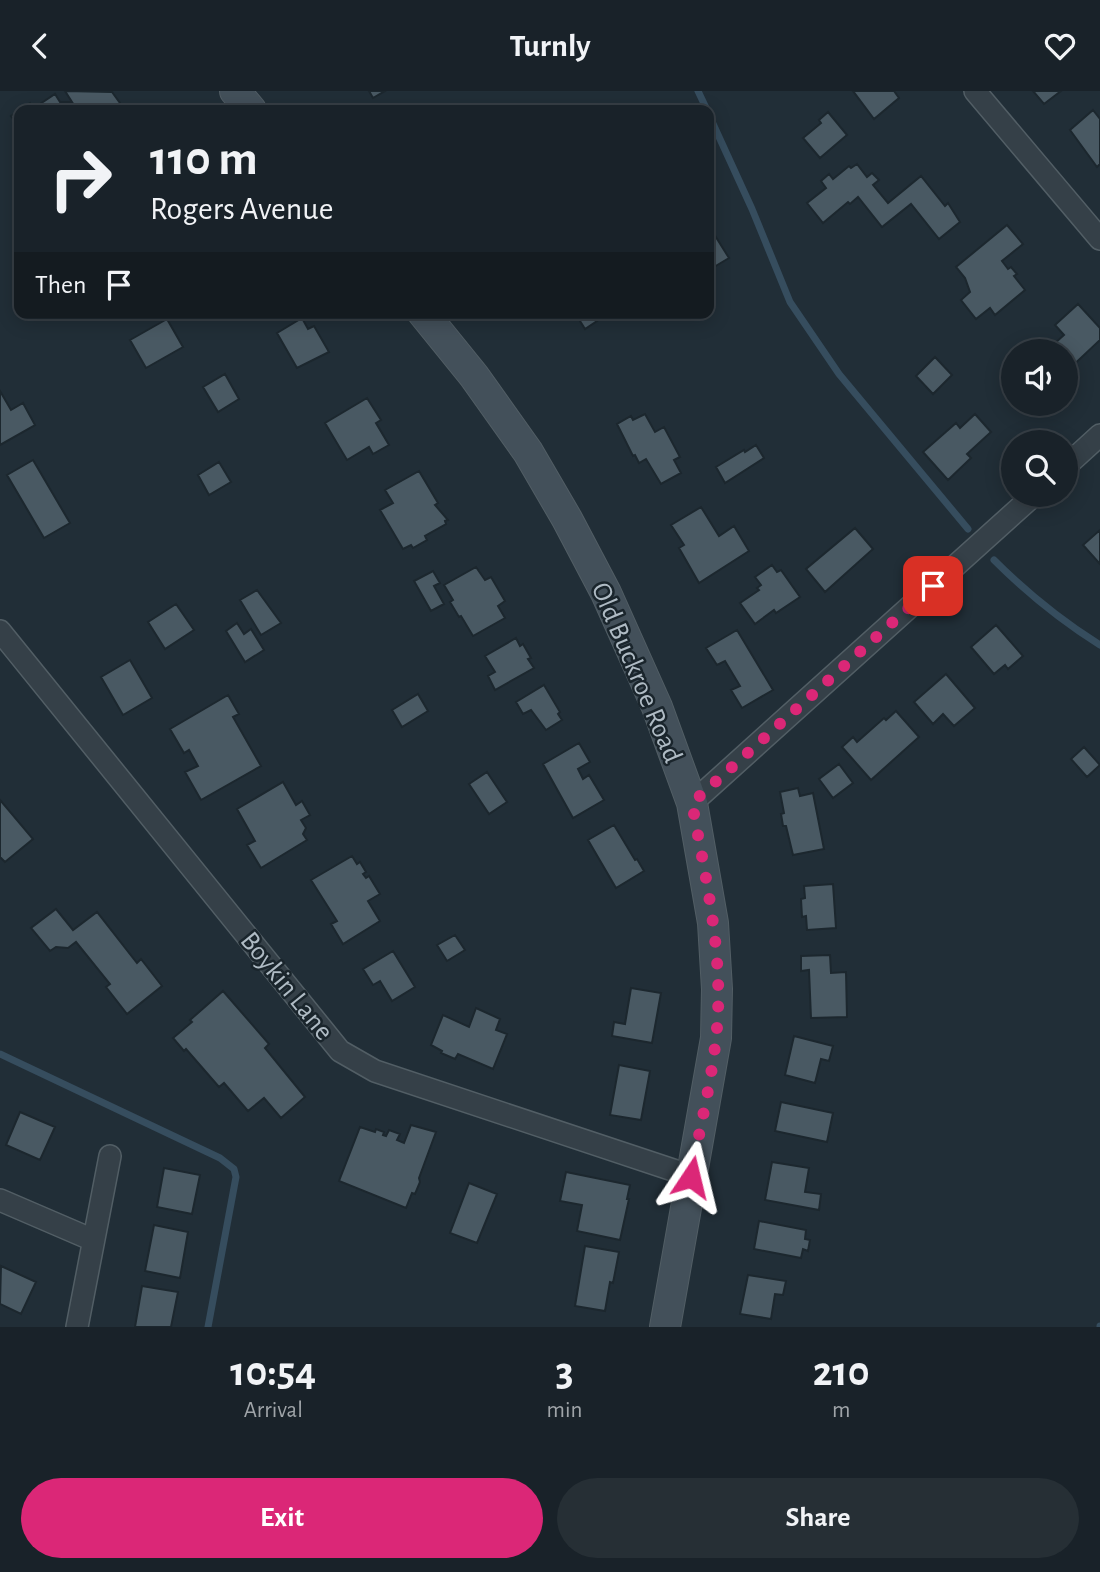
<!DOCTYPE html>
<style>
:root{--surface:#192229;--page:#262f35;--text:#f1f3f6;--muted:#9fa4a8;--line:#373f46;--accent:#db2777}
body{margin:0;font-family:"Alegreya Sans",sans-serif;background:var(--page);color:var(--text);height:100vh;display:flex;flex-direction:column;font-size:26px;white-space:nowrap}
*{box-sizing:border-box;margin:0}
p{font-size:23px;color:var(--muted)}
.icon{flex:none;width:38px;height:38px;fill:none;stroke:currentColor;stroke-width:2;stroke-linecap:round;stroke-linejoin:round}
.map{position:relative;height:1236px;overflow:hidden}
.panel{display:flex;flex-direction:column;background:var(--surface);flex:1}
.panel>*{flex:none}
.banner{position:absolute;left:14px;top:14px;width:700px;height:214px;border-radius:14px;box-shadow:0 4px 18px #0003,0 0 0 2px var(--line);background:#192229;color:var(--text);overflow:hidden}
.tools{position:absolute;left:1001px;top:248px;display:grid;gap:14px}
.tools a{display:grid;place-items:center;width:77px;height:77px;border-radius:50%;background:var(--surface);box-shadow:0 4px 18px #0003,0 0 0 2px var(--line);font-size:35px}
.pin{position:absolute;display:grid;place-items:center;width:60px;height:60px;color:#fff;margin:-30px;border-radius:14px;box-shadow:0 4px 10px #0006}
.me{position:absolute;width:77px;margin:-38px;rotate:10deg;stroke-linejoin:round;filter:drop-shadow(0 0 5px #0008)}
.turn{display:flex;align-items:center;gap:24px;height:147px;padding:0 21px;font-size:32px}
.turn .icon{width:91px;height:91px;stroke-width:2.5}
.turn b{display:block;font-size:49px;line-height:60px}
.then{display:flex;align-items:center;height:66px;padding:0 21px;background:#0003;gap:14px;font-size:26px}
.eta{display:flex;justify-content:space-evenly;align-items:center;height:119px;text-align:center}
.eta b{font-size:42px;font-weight:600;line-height:49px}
.cta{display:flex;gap:14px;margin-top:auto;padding:14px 21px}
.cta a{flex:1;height:80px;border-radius:42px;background:var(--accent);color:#fff;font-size:28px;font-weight:600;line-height:80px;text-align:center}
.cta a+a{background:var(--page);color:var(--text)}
header{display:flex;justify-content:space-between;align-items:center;height:91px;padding:0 21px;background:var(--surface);font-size:32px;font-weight:600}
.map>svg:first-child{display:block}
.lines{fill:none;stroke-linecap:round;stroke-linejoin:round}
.stream{stroke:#364d5e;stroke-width:7}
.building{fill:#495963;stroke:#1c272e;stroke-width:2}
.street-casing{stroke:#525e65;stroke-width:24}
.secondary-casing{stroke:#525e65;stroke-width:32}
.street{stroke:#354048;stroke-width:21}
.secondary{stroke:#43505a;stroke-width:30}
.route{stroke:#db2777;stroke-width:12;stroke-dasharray:0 21.6}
.labels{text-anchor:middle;stroke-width:5;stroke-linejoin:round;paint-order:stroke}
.street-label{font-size:28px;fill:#afbbc4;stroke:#1a252c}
</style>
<header><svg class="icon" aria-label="back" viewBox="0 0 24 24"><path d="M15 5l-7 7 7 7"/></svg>Turnly<svg class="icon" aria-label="heart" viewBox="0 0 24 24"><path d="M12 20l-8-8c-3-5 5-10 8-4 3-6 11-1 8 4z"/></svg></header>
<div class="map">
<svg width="1100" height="1236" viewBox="0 0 1100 1236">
<rect width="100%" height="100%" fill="#212e37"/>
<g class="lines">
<path class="stream" d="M698,0L707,19
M709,24L752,118L790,211L839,283L968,438
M994,469C1026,501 1062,530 1100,554
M0,963L220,1067L234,1078L236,1086L208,1236
M1100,1236V1235"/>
</g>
<path class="building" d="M65,0L112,1L125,19L64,17L19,19V37L11,25L30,12L34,17L55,3L60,11H72Z
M369,0H385L373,7Z
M853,0H894L899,7L874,28Z
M1033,0H1061L1044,13Z
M1093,19L1100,28V73L1097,76L1070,39Z
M828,21L847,44L820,67L803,47L821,32L819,29Z
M857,73L867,86L872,82L879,89L873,94L888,112L921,85L945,115L948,112L960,131L939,148L911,113L882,136L858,106L850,113L848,111L823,132L807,112L826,97L821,90L829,83L833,88L849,75L851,77Z
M1007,134L1023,153L1002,170L1008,178L1011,176L1017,183L1014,185L1025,199L995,224L990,217L976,228L961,209L970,201L965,187L956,176Z
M709,135L729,167L709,179Z
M1078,213L1100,237V249L1066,281V261H1045L1064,244L1055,234Z
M575,222H609L585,238Z
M302,227L308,238L314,235L329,261L297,277L277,242Z
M167,228L183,256L146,277L130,249Z
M935,266L952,284L933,303L916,285Z
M225,283L239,308L218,321L203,296Z
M0,300L11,319L23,312L35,334L0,354Z
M367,307L381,329L376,332L389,354L373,363L369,356L347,369L325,332Z
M645,323L655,341L664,336L680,366L674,369L681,382L661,393L646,368L639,372L635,364L633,365L617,333L631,325L633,329Z
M975,323L991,341L967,363L971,367L948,389L923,361L956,332L960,337Z
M756,354L764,367L725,392L716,376L744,359L745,361Z
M33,369L70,432L44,447L7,384Z
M219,371L231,391L209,404L198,384Z
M419,380L438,412L435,414L448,429L445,430L446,433L425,445L427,449L413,457L411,454L403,458L380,419L393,412L385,399Z
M701,416L719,445L734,435L749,460L699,492L679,457L684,454L671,434Z
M855,437L873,458L825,501L806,478Z
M1100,439V473L1083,454Z
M772,474L777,481L781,479L800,506L776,522L774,519L755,533L740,512L759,499L757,497L761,494L755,486Z
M476,476L485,489L491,486L505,510L498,515L505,527L473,545L461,525L459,526L450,511L453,509L444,494Z
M433,480L440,492L434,495L444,513L431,520L414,490Z
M257,499L281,532L261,544L240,509Z
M176,513L194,539L165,558L148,531Z
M237,532L244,543L251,538L264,559L245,571L226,540Z
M996,534L1023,565L1008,578L1005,574L994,583L971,556Z
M737,539L773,599L742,617L731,599L740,595L725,570L717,574L706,557Z
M516,547L520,555L523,553L531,567L528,568L534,577L495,599L488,585L495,581L485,565Z
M130,569L152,607L123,624L101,586Z
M946,583L975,617L954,635L943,623L933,633L914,611Z
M544,594L560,621L558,623L562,629L546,639L531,619L523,623L516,611Z
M418,603L428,620L402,636L392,619Z
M228,604L239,623L233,626L261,675L201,709L185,681L198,675L189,659L184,662L170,638Z
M896,620L919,646L871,689L842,656L853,646L857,651L884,627L886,629Z
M579,652L590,671L578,678L583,688L589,684L604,709L573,727L543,673Z
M1084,656L1100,674L1087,686L1071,668Z
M839,673L853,692L833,707L819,688Z
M487,681L507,711L489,723L469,693Z
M283,691L296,714L302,710L310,724L301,729L306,737L303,743L307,749L261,777L247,754L255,750L237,718Z
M798,697L800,705L813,702L824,758L793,764L786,735H783L781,723L784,722L780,701Z
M0,709L33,748L5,771L0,766Z
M614,734L635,769L637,768L644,780L616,797L588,749Z
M352,765L357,773L360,771L366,781L363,783L366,787L369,785L380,803L368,810L380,830L343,853L331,833L337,830L311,789Z
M833,793L836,837L807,839L806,825L802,826L801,808L805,807L804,795Z
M56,818L73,839L97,821L137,872L141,868L162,895L127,923L106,896L110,893L76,851L68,857L56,856L50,860L31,837Z
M455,844L465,859L447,870L437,854Z
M393,860L415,896L392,910L380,890L373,894L363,878Z
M830,864L831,882L846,881L847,926L811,927L809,879L801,880V865Z
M631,897L661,902L652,952L612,945L614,931L625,933Z
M223,900L269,953L265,957L305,1006L281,1027L264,1007L248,1020L224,992L219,996L186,958L184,960L173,947L192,931L190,929Z
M476,917L500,928L496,939L507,943L493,978L458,963L455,968L441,962L442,960L431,954L443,924L469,936Z
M794,945L833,955L829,970L821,968L815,992L785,984Z
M619,974L650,980L641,1029L610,1024Z
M781,1011L833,1022L827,1051L775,1040Z
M20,1021L55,1036L40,1069L6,1054Z
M411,1034L436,1041L419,1087L420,1091L415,1103L412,1102L406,1117L339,1090L360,1036L375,1041L376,1038L384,1041L383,1044L386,1045L389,1039L400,1043L397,1049L404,1052Z
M772,1071L809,1077L805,1101L821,1103L819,1119L765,1109Z
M164,1077L200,1084L192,1123L157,1116Z
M566,1081L630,1094L627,1108H629L620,1149L577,1140L582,1114L560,1110Z
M469,1092L497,1103L477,1152L450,1142Z
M759,1130L806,1139L805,1148L810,1149L808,1160L803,1158L801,1167L754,1158Z
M154,1134L188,1141L180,1187L145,1180Z
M585,1155L619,1161L613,1192L610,1191L605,1220L575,1215Z
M1,1175L36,1191L21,1223L0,1213Z
M748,1184L786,1190L783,1204L775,1203L771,1228L740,1223Z
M142,1195L178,1201L171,1236H135Z"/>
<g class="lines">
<defs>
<path id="street" d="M975,0L1100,148
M1066,375L1100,344
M0,540L340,960L375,980L691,1085
M692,712L1034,404
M0,1109L93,1149
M77,1236L110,1065"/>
<path id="secondary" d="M235,0L251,19
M423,222L474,285L528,361L567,428L606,502L657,616L692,712L713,832L717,898L716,947L665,1236"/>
</defs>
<use href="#street" class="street-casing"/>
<use href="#secondary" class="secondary-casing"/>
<use href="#street" class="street"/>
<use href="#secondary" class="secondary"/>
</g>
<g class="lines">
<path class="route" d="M691,1086C699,1040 711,994 716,947C725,869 706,789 692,712L933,495"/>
</g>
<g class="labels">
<g class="street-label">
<text transform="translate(638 581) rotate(67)" y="10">Old Buckroe Road</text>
<text transform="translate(288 894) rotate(51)" y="10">Boykin Lane</text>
</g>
</g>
</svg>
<div class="tools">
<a><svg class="icon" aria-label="sound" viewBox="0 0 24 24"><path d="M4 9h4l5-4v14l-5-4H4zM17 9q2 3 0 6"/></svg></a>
<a><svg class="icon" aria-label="search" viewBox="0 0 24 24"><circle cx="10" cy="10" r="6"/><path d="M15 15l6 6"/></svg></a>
</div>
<div class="pin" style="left:933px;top:495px;background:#d93025"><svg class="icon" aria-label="arrive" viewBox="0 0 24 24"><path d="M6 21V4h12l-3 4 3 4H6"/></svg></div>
<svg class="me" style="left:691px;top:1086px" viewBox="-20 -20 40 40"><path d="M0-17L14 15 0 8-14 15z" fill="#db2777" stroke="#fff" stroke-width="4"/></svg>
<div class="banner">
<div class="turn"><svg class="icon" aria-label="right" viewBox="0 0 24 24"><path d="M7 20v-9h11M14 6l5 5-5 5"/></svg><div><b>110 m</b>Rogers Avenue</div></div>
<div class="then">Then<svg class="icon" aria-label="arrive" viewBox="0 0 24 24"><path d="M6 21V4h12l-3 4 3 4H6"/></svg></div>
</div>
</div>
<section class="panel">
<div class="eta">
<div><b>10:54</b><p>Arrival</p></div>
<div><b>3</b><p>min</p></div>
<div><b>210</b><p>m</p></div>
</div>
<div class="cta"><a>Exit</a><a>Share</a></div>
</section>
